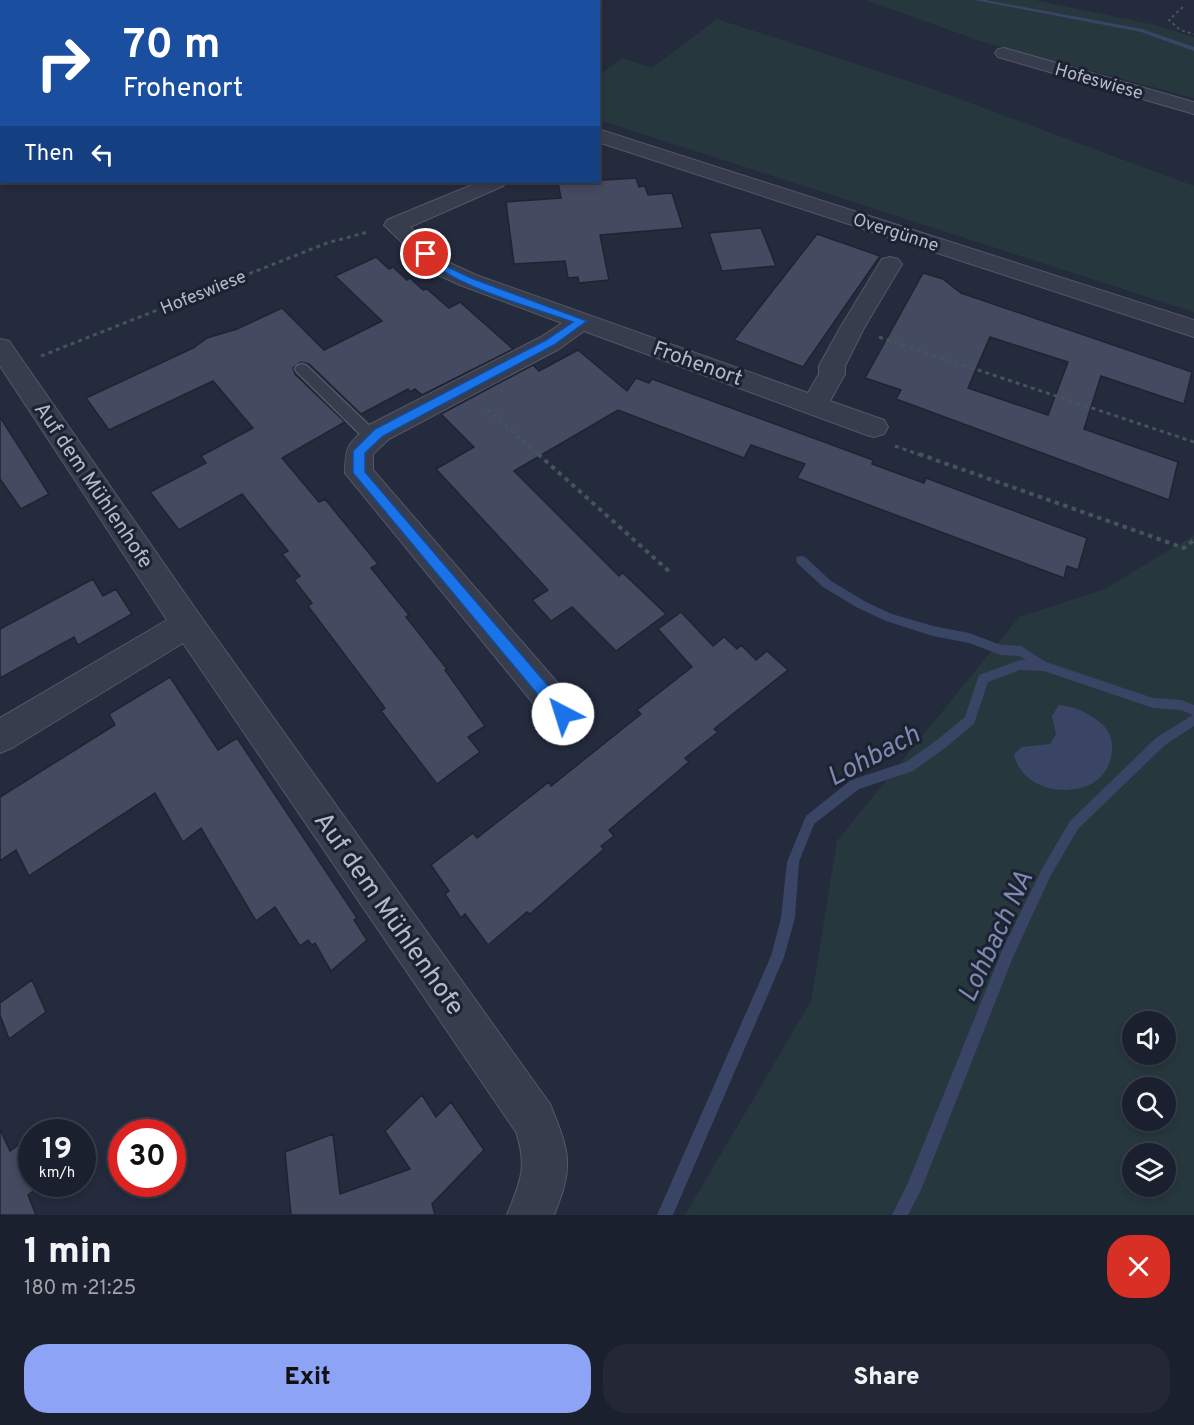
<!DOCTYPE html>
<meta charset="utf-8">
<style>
:root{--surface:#1b202e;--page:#242836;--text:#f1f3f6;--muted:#a0a3aa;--line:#393e4a;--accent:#8da3f5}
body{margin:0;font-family:Overpass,sans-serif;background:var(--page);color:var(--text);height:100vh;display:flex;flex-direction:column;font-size:22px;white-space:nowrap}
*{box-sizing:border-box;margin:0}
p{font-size:20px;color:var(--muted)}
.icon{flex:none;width:33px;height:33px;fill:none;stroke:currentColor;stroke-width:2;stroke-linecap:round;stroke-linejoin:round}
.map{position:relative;height:1215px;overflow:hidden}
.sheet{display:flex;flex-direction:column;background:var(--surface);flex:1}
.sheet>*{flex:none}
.guide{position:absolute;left:0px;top:0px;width:600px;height:183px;box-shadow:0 3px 9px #0003,0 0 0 2px var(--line);background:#1a4fa0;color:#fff;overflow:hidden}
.buttons{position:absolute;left:1122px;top:1011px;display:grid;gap:12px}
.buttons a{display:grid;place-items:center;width:54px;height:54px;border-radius:50%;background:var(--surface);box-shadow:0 3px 9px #0003,0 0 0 2px var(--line);font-size:30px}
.speed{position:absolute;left:18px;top:1119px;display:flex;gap:12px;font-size:30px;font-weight:700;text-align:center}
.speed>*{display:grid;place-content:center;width:78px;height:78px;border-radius:50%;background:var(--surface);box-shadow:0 3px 9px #0003,0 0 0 2px var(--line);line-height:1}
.speed small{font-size:15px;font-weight:400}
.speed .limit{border:9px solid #d22;background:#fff;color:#111}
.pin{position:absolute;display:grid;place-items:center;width:51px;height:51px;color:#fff;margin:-26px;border:3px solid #fff;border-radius:50%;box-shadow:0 2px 6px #0007}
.me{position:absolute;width:66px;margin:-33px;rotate:320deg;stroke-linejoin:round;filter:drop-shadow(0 0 4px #0008)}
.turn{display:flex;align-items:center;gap:21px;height:126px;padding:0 24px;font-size:27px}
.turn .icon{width:78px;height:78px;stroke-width:2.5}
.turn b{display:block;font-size:42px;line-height:51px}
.then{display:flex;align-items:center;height:57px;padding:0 24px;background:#0003;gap:12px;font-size:22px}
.round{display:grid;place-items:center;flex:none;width:63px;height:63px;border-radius:24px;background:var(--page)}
.overview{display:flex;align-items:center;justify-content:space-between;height:102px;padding:0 24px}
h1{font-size:36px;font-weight:800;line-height:45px}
.button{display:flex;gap:12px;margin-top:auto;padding:12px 24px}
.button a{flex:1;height:69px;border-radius:24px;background:var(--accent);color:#111;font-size:24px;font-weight:800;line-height:69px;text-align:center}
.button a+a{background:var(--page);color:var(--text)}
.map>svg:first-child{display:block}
.green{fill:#26373e;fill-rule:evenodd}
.water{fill:#3a4565}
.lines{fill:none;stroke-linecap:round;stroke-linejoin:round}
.stream{fill:#3a4565;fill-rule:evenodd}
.building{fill:#444a5f;stroke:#1f2434;stroke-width:1.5;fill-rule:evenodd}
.lane-casing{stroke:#535868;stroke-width:3}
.street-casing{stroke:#535868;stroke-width:2}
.path-far2{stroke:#44545b;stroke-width:2;stroke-dasharray:3 3;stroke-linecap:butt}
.path-far1{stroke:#44545b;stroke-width:3;stroke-dasharray:4 4;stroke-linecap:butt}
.path{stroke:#44545b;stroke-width:4;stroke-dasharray:4.5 4.5;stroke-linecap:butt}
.lane{fill:#383d4d;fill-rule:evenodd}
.street{fill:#383d4d;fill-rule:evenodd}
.route{fill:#1a73e8;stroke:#114b97;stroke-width:1.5}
.labels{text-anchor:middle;stroke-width:6;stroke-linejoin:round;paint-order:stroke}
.far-street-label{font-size:18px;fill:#b4b9c8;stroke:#1d2232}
.street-label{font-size:21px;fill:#b4b9c8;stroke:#1d2232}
.near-street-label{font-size:26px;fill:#b4b9c8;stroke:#1d2232}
.near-water-label{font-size:27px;font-style:italic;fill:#7c8aaf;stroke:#1d2232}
</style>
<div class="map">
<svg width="1194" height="1215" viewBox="0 0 1194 1215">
<rect width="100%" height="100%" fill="#242b3d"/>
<path class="green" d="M866,0H1035L1150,24L1194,37V98L983,42Z
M717,19L930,88L1194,186V312L599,120V75L622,58L652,68Z
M1194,535V1215H685L811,1001L837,841L1019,617L1105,589ZM1132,1022H1166V1054H1132ZM1132,1088H1166V1120H1132ZM1132,1154H1166V1186H1132Z"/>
<path class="water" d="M1059,705C1077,707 1090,713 1104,726C1120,743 1111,776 1089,785C1061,797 1021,787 1014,754L1022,747L1050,744L1056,734L1052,716Z"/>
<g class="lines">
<path class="stream" d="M974,0H986L1142,29L1194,47V51L1141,32Z
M801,556L805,557L831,581L866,602L892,614L933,626L969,633L1001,645L1021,646L1046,662L1153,698L1181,700L1194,705V726L1165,745L1078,829L1051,875L1013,957L921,1190L908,1215H892L907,1185L1003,948L1043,867L1070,821L1157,737L1193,715L1181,710L1153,708L1044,671L1020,670L988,682L974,724L945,748L913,771L859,789L814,824L799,862L795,918L784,957L673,1215H657L771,956L781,918L787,862L806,816L851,780L906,762L937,740L965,717L979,675L1020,660H1026L1019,656L1001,655L969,643L933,636L886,621L858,608L823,587L797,563L796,560L797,557Z"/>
</g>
<path class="building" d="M636,178L639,187L645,186L648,195L672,193L683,228L600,235L609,280L579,283L578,277L568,278L565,261L514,264L506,202L561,198L558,183Z
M761,228L776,266L722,271L709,233Z
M817,234L880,256L803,367L734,340Z
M376,257L389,269L393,267L407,280L410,278L423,290L427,289L449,308L460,302L513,349L422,395L415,389L410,392L408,389L361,414L309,364L301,362L293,368L295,374L345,422L282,458L319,502L325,499L378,564L371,568L409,615L406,617L447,669L445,670L485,726L468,737L480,752L437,784L381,711L385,708L308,606L312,603L294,580L300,576L282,554L288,551L242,494L179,530L150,492L206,463L201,456L253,428L213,381L109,430L86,398L193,348L207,338L237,329L282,308L324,350L382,321L335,276Z
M923,273L943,279L961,293L1192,372L1184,404L1101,376L1084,429L1178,462L1169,500L896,399L901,390L865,378ZM990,337L1068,362L1048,415L968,388Z
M578,350L627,391L636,378L649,383L652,379L873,460L872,464L924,483L926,478L1087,538L1078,570L1067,566L1064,578L797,478L805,464L751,445L744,458L618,410L514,471L619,576L623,573L666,614L616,651L572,607L551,621L532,600L548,590L436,469L474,447L441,414L533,365L539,371Z
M0,417L49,494L21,509L0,479Z
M93,579L103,596L116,589L132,614L78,645L74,637L0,678V629Z
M681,612L713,646L724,637L737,649L741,645L756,660L767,651L788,670L714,729L718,732L685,758L689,762L609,830L614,836L601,846L604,849L530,914L527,912L488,945L465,914L461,918L445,894L449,891L431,865L473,833L477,838L549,782L551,786L641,714L637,710L692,667L658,629Z
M170,677L218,750L237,738L357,918L354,920L367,940L331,971L315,943L312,945L308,940L300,946L275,907L256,921L201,828L183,842L155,793L29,876L16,850L0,861V797L115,725L109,714Z
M32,980L46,1012L9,1039L0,1015V1003Z
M422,1095L436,1117L451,1102L484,1150L432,1204L435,1215H291L285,1152L333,1134L340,1194L410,1169L385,1131Z
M0,1129L10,1151L32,1135V1184H43L28,1195L36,1215H0Z"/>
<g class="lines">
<defs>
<path id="lane" d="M302,364L307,366L378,434L380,438L378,442H368L297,372L295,369L297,366Z"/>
<path id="street" d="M338,0H354L355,2H338Z
M1004,48L1194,102V114L998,57L995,53L998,49Z
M598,129L1194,320V337L598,142Z
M479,182H507L503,186L410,227L450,263L476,275L808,393L819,374V366L840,328L882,259L890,257L898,259L902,264L864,328L845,366V374L830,401L884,420L888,427L884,434L874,437L864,434L584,331L559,349L389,439L373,454V470L575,703L580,714L575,725L563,730L551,725L345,473C345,444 349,444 369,425L541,337L562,323L460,285L434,273L384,225L387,220Z
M0,339L9,341L199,614L550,1104C570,1153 574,1166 554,1215H507C520,1182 528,1168 516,1132L183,643L12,748L0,753V718L167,620L0,366Z"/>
</defs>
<use href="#lane" class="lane-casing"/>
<use href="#street" class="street-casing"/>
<path class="path-far2" d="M1183,7L1169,20L1180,30L1194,34"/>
<path class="path-far1" d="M879,337L1194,442
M41,356L327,243L368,232
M487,409L540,456
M895,446L923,456"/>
<path class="path" d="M538,454L671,573
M919,454L1184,548L1194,540"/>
<use href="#lane" class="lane"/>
<use href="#street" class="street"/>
</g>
<path class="route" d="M423,251H430L446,266L471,278L587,321L554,345L383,436L365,453V472L568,709L570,714L568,719L563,721L558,719L353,473V451L375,429L546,340L573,322C526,305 459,289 423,256Z"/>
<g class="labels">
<g class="far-street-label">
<text transform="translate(1099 81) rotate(16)" y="6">Hofeswiese</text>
<text transform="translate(896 232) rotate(18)" y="6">Overgünne</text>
<text transform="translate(203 292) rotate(-22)" y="6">Hofeswiese</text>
</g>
<g class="street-label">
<text transform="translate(698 363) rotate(20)" y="7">Frohenort</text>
<text transform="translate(94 485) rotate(56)" y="7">Auf dem Mühlenhofe</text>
</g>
<g class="near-street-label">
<text transform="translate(390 913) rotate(55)" y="9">Auf dem Mühlenhofe</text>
</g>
<g class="near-water-label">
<text transform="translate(873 755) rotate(-28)" y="9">Lohbach</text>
<text transform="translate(995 936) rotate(-65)" y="9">Lohbach NA</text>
</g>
</g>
</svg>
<div class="buttons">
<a><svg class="icon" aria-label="sound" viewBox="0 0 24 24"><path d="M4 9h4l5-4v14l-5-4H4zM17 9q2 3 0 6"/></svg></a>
<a><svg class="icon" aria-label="search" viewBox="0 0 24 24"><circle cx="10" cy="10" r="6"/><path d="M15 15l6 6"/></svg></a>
<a><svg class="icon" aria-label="layers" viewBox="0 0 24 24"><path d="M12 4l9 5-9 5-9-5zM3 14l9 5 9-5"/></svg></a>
</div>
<div class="speed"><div>19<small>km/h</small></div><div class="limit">30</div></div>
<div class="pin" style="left:426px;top:254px;background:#d93025"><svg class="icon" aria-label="arrive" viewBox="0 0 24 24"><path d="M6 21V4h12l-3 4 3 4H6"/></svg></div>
<svg class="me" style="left:563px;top:714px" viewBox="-20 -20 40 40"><circle r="19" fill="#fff"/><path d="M0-13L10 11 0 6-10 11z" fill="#1a73e8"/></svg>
<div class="guide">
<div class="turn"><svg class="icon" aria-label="right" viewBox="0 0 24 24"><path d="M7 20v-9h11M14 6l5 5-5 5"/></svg><div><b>70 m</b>Frohenort</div></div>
<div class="then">Then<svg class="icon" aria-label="left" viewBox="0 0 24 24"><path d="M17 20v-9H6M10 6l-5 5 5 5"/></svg></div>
</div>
</div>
<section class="sheet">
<div class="overview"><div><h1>1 min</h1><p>180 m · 21:25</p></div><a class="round" style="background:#d93025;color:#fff"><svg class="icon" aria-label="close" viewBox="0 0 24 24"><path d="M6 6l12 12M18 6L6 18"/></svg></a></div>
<div class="button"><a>Exit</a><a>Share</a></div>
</section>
